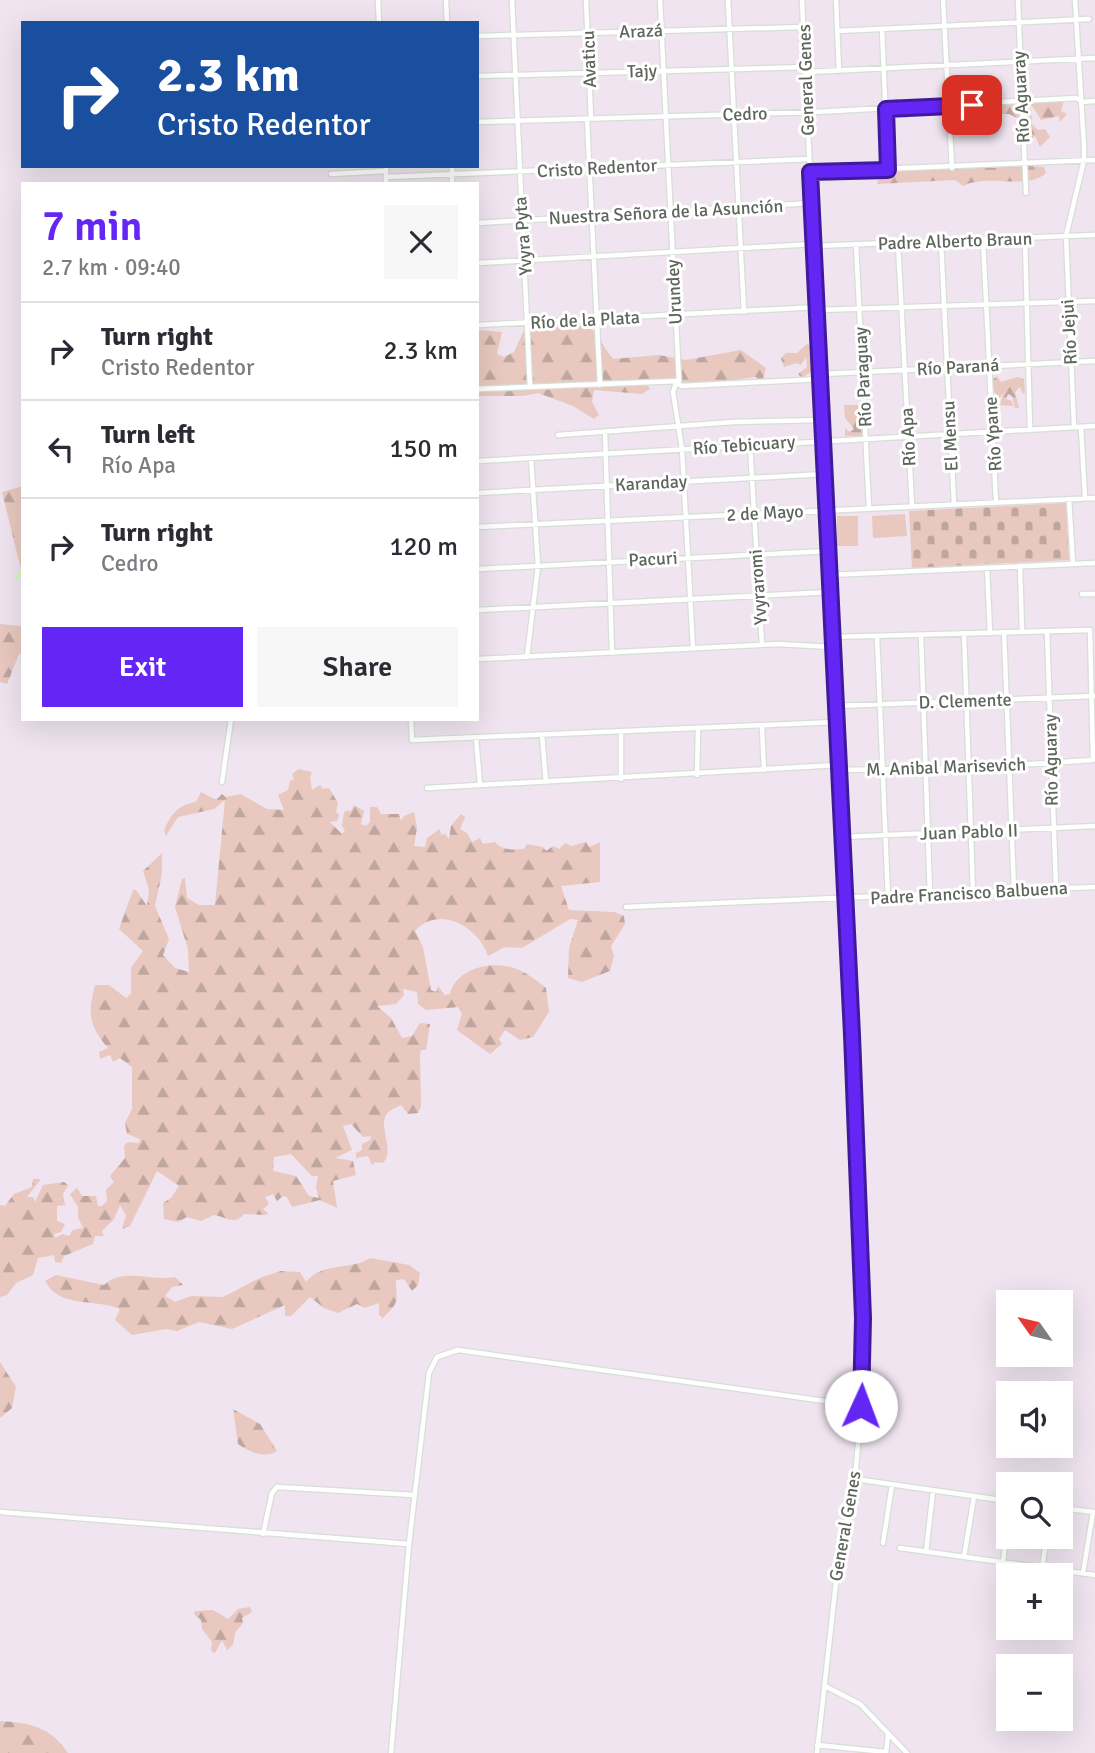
<!DOCTYPE html>
<meta charset="utf-8">
<style>
:root{--surface:#fff;--page:#f7f7f7;--text:#2b2b33;--muted:#7c7c81;--line:#e1e1e2;--accent:#6426f4}
body{margin:0;font-family:Signika,sans-serif;background:var(--page);color:var(--text);height:100vh;display:flex;flex-direction:column;font-size:26px;white-space:nowrap}
*{box-sizing:border-box;margin:0}
p{font-size:23px;color:var(--muted)}
.icon{flex:none;width:38px;height:38px;fill:none;stroke:currentColor;stroke-width:2;stroke-linecap:round;stroke-linejoin:round}
.map{position:relative;flex:1;overflow:hidden}
.panel{position:absolute;left:21px;top:182px;width:458px;height:539px;display:flex;flex-direction:column;background:var(--surface);border-radius:0px;box-shadow:0 7px 28px #0002}
.panel>*{flex:none}
.top-card{position:absolute;left:21px;top:21px;width:458px;height:147px;border-radius:0px;box-shadow:0 7px 28px #0002;background:#1a4fa0;color:#fff;overflow:hidden}
.needle{width:46px;rotate:304deg}
.controls{position:absolute;left:996px;top:1290px;display:grid;gap:14px}
.controls a{display:grid;place-items:center;width:77px;height:77px;border-radius:0px;background:var(--surface);box-shadow:0 7px 28px #0002;font-size:35px}
.pin{position:absolute;display:grid;place-items:center;width:60px;height:60px;color:#fff;margin:-30px;border-radius:14px;box-shadow:0 4px 10px #0006}
.me{position:absolute;width:77px;margin:-38px;rotate:2deg;stroke-linejoin:round;filter:drop-shadow(0 0 5px #0008)}
.turn{display:flex;align-items:center;gap:24px;height:147px;padding:0 21px;font-size:32px}
.turn .icon{width:91px;height:91px;stroke-width:2.5}
.turn b{display:block;font-size:49px;line-height:60px}
.round{display:grid;place-items:center;flex:none;width:74px;height:74px;border-radius:0px;background:var(--page)}
.head{display:flex;align-items:center;justify-content:space-between;height:119px;padding:0 21px}
h1{font-size:42px;font-weight:600;line-height:52px;color:var(--accent)}
.action{display:flex;gap:14px;margin-top:auto;padding:14px 21px}
.action a{flex:1;height:80px;border-radius:0px;background:var(--accent);color:#fff;font-size:28px;font-weight:600;line-height:80px;text-align:center}
.action a+a{background:var(--page);color:var(--text)}
ul{padding:0;list-style:none}
li{display:flex;align-items:center;gap:21px;height:98px;padding:0 21px;border-top:2px solid var(--line)}
li div{flex:1}
li b{display:block;font-size:26px}
li em{font-style:normal}
.map>svg:first-child{display:block}
.forest{fill:url(#forest-firs);fill-rule:evenodd}
.cemetery{fill:url(#cemetery-stones)}
.pitch{fill:#e8c8bf}
.lines{fill:none;stroke-linecap:round;stroke-linejoin:round}
.stream{stroke:#c3ffa4;stroke-width:2}
.minor-casing{stroke:#d7ded7;stroke-width:7}
.minor{stroke:#fff;stroke-width:4.5}
.route-casing{stroke:#41199f;stroke-width:18}
.route{stroke:#6426f4;stroke-width:12}
.labels{text-anchor:middle;stroke-width:6;stroke-linejoin:round;paint-order:stroke}
.street-label{font-size:18px;fill:#5e665c;stroke:#fff}
</style>
<div class="map">
<svg width="1095" height="1753" viewBox="0 0 1095 1753">
<defs>
<pattern id="forest-firs" width="22" height="20" patternUnits="userSpaceOnUse" patternTransform="scale(1.75)"><rect width="22" height="20" fill="#e8c8bf"/><path d="M5 1l3.5 6h-7zM16 11l3.5 6h-7z" fill="#bfa69e"/></pattern>
<pattern id="cemetery-stones" width="16" height="16" patternUnits="userSpaceOnUse" patternTransform="scale(1.75)"><rect width="16" height="16" fill="#e8c8bf"/><path d="M2 7V4a2 2 0 0 1 4 0v3zM10 15v-3a2 2 0 0 1 4 0v3z" fill="#bfa69e"/></pattern>
</defs>
<rect width="100%" height="100%" fill="#efe4ef"/>
<path class="forest" d="M958,95L977,102L970,114L944,116L940,111L930,116L924,112L905,118L890,113V106L896,98C908,106 947,103 958,95Z
M994,98L1012,101L1031,109L1032,124L1038,130L1045,129L1050,137L1040,147L1035,136L1028,141L1024,132L1027,123L1009,114H989V101Z
M1064,100L1061,111L1067,114L1060,122L1059,116L1041,120L1033,107L1025,103Z
M840,165L895,170L894,176L898,171L1029,166L1044,167L1046,173C1027,191 989,173 963,186L955,180L877,184L878,180L887,177L862,176L829,181L813,176V173Z
M588,324L613,359L659,355L686,360L741,350L766,368L762,383L756,377L711,383L655,381L647,384L650,389L642,394L594,390L592,402L599,415L594,419L573,406L538,393L523,396H478V330L502,332L497,354L504,357L514,352L526,326Z
M807,344L814,348L812,371L802,378L798,374L807,367L806,357L801,365L796,363L784,367L781,358L786,353H797Z
M997,376L1001,382L1017,377L1024,379L1025,393L1023,394L1020,387L1015,392L1019,408H1015L1012,396L1008,394L1006,399L1012,401L1013,406L1000,405L1003,394L999,398L993,390V379Z
M844,405H863V436H845V428L850,432L854,429L845,418Z
M23,486V578L2,492Z
M0,624L20,626L23,629V654H19L7,684L0,682Z
M299,769L312,772L310,777L312,790L320,785L323,789L329,788L338,803L336,812L339,815L337,821L330,822L342,834L345,830L342,826L344,812L349,810L350,813L354,805L364,811L361,824L366,826L370,822V807H377L381,814H399L401,821L404,816L414,812L417,828L414,846L425,847L427,838L440,829L441,835L445,834L449,839L451,826L461,814L465,817L460,829L467,833L472,842L480,838L483,844L495,842C501,850 513,850 524,849L527,844L543,847L546,851L553,846L559,849L565,843L571,846L586,842L589,847L600,842V882L561,886L569,910L614,912L624,916L625,924L611,946L614,956L610,971L582,982L568,978L569,948L578,920L570,919L522,948L505,947L488,956C479,927 439,904 415,931L423,947L431,990L436,992L438,986L445,995L450,994C456,969 490,960 514,968C526,972 536,980 546,988L549,1012L533,1037L520,1040L505,1030L499,1039L502,1044L490,1054L457,1030L462,1014L458,1007L426,1010L418,1004L417,992L403,989L404,995L396,1004L377,1006L391,1018L402,1038L412,1036L420,1023L430,1024L426,1050H421L420,1055L421,1107L418,1113L408,1114L401,1105C398,1107 394,1108 391,1110C373,1122 397,1148 383,1163L375,1162L372,1165L368,1156L356,1158V1153L362,1150V1144L370,1140L371,1136L363,1137L351,1124L343,1126L352,1150L335,1158L353,1161L356,1175L333,1181L337,1208L320,1200L292,1207L287,1197L283,1196L277,1201L273,1194L265,1197L269,1204L263,1209L268,1213L266,1215L244,1214C234,1226 227,1217 214,1215L201,1221L187,1217L178,1222L164,1219L163,1203L171,1198L179,1186L157,1171L130,1226L122,1229L126,1215L120,1205L114,1219L102,1231L104,1236H95L93,1244L64,1256L61,1263L55,1262L54,1255L38,1258L33,1275L16,1283L7,1295L0,1297V1205L5,1206L14,1194L32,1187L33,1179H41L27,1197H33L35,1202L43,1185L64,1182L68,1185L63,1194L65,1205L57,1206V1221L65,1224L61,1232L54,1234L55,1238L63,1234L69,1236L73,1230L83,1228L78,1217V1207L70,1194L77,1188L82,1196H96L98,1206H102L107,1201L106,1190L114,1182L110,1176L125,1158L124,1146L128,1142L139,1143L140,1139L127,1134L125,1123L132,1109V1067L120,1058L113,1062L110,1055L100,1059L99,1052L108,1048C88,1025 88,1013 95,985H109L126,998L131,994V968L143,951L119,929L133,890H136L147,906L149,890L143,871L162,853V873L155,906L169,939L163,955L175,968L189,972L188,949L175,907L182,879L185,878L187,898L199,905H215L225,800L214,809L178,817L166,836L164,831C170,815 179,804 196,802L201,792L216,800L222,794L226,797L241,794L267,809L284,810L278,795L288,790L290,781L294,779L292,774ZM291,1154L312,1176H318L316,1187L319,1198L309,1196L296,1176L273,1171L274,1157Z
M370,1258L409,1265L420,1273L418,1285L412,1291L404,1279L396,1280C396,1303 401,1300 383,1318L379,1315V1303L365,1308L357,1304L338,1313L324,1308L310,1297L291,1316H285V1305L232,1329L199,1322L177,1331L166,1329L132,1335L115,1320L120,1309C95,1298 60,1309 45,1281L56,1275L104,1285C124,1267 150,1282 175,1277L183,1285L172,1287L165,1296L175,1302L191,1296L223,1297L262,1277L281,1271L300,1272L306,1282C323,1261 351,1271 370,1258Z
M0,1362L16,1387L12,1408L0,1418Z
M233,1409L260,1424L277,1451C265,1459 249,1452 238,1444Z
M250,1607L252,1612L242,1618L243,1623L235,1633L233,1645L227,1650L222,1640L215,1653L211,1651L212,1642L202,1629L201,1620L194,1614L195,1611L213,1610L228,1619L238,1609Z
M0,1721C30,1723 50,1726 68,1753H0Z"/>
<path class="cemetery" d="M1066,503L1069,560L912,568L909,511Z"/>
<path class="pitch" d="M905,514L907,536L873,538L872,516Z
M837,516H858V546H837Z"/>
<g class="lines">
<path class="stream" d="M16,578L23,571"/>
<defs>
<path id="minor" d="M378,0L379,23
M446,0L447,23
M512,0L530,387
M586,0L591,119
M728,0L744,312
M802,0L863,1318L862,1397L855,1479L838,1564L817,1753
M836,0L839,71
M943,0L952,168
M1018,0L1026,193
M882,29L888,170
M837,31L1089,19
M478,36L804,27
M807,72L1095,58
M478,76L806,67
M587,119L600,385
M478,122L815,112L1076,98L1082,102L1095,101
M386,166V184
M452,166V184
M810,172L1095,160
M331,174L386,171
M386,177L809,159
M478,223L812,203
M1025,238L1030,430
M983,240L996,502
M941,242L954,504
M898,243L912,506
M856,244L869,509
M814,246L1095,235
M478,263L814,244
M818,310L1095,301
M478,325L818,307
M821,374L1095,361
M478,389L679,381L660,0
M1074,427L1066,236L1084,160V146L1075,0
M1081,427L1085,498
M605,432L612,653
M558,435L734,422L823,420
M750,445L762,645
M478,461L1095,426
M478,493L825,474
M1069,499L1073,564
M478,527L1095,498
M1020,566L1022,632
M987,568L990,633
M478,569L828,551
M829,575L1095,563
M1082,594H1095
M478,610L830,592
M1047,631L1056,889
M1004,632L1014,891
M964,633L973,893
M921,635L930,895
M877,636L888,897
M832,637L1090,630L1093,760
M693,648L682,449L673,392L676,383L682,386L821,379
M527,657L538,566L531,458
M478,659L778,644L832,647
M835,706L1095,696
M411,719L412,740L836,722
M762,727L764,770
M621,733V779
M542,735L546,782
M476,738L480,785
M839,770L967,768L1093,760
M697,775L698,729
M222,782L231,719
M427,788L838,765
M842,837L1095,826
M626,907L1095,887
M855,1479L1008,1501
M1060,1508L1094,1512
M0,1512L409,1544
M263,1534L272,1493L277,1487L414,1495
M883,1543L892,1485
M900,1548L1095,1575
M926,1552L933,1491
M964,1557L974,1497
M1003,1562L1008,1521
M1042,1568L1047,1536
M1083,1573L1093,1512
M825,1686L860,1704L907,1753
M817,1745L886,1752
M391,1753L409,1544L429,1373L437,1357L458,1350L861,1406
M886,1753L888,1735"/>
</defs>
<use href="#minor" class="minor-casing"/>
<use href="#minor" class="minor"/>
</g>
<g class="lines">
<defs>
<path id="route" d="M861,1406L863,1318L852,1035L810,172L888,170L886,109L972,105"/>
</defs>
<use href="#route" class="route-casing"/>
<use href="#route" class="route"/>
</g>
<g class="labels">
<g class="street-label">
<text transform="translate(641 31) rotate(-2)" y="6">Arazá</text>
<text transform="translate(589 59) rotate(-92)" y="6">Avaticu</text>
<text transform="translate(642 71) rotate(-2)" y="6">Tajy</text>
<text transform="translate(806 80) rotate(-92)" y="6">General Genes</text>
<text transform="translate(1021 97) rotate(-93)" y="6">Río Aguaray</text>
<text transform="translate(745 114) rotate(-2)" y="6">Cedro</text>
<text transform="translate(597 168) rotate(-3)" y="6">Cristo Redentor</text>
<text transform="translate(666 212) rotate(-3)" y="6">Nuestra Señora de la Asunción</text>
<text transform="translate(523 236) rotate(-94)" y="6">Yvyra Pyta</text>
<text transform="translate(955 241) rotate(-2)" y="6">Padre Alberto Braun</text>
<text transform="translate(674 292) rotate(-93)" y="6">Urundey</text>
<text transform="translate(585 320) rotate(-3)" y="6">Río de la Plata</text>
<text transform="translate(1069 332) rotate(-93)" y="6">Río Jejui</text>
<text transform="translate(958 367) rotate(-3)" y="6">Río Paraná</text>
<text transform="translate(863 377) rotate(-93)" y="6">Río Paraguay</text>
<text transform="translate(993 434) rotate(-94)" y="6">Río Ypane</text>
<text transform="translate(950 436) rotate(-93)" y="6">El Mensu</text>
<text transform="translate(908 437) rotate(-93)" y="6">Río Apa</text>
<text transform="translate(744 445) rotate(-4)" y="6">Río Tebicuary</text>
<text transform="translate(651 483) rotate(-3)" y="6">Karanday</text>
<text transform="translate(765 513) rotate(-3)" y="6">2 de Mayo</text>
<text transform="translate(653 559) rotate(-3)" y="6">Pacuri</text>
<text transform="translate(758 587) rotate(-94)" y="6">Yvyraromi</text>
<text transform="translate(965 701) rotate(-2)" y="6">D. Clemente</text>
<text transform="translate(1051 760) rotate(-91)" y="6">Río Aguaray</text>
<text transform="translate(946 767) rotate(-2)" y="6">M. Anibal Marisevich</text>
<text transform="translate(969 832) rotate(-2)" y="6">Juan Pablo II</text>
<text transform="translate(969 893) rotate(-3)" y="6">Padre Francisco Balbuena</text>
<text transform="translate(845 1526) rotate(-80)" y="6">General Genes</text>
</g>
</g>
</svg>
<div class="controls">
<a><svg class="needle" viewBox="-14 -14 28 28"><path d="M0-13l5 13h-10z" fill="#e53935"/><path d="M0 13l5-13h-10z" fill="#7c7c81"/></svg></a>
<a><svg class="icon" aria-label="sound" viewBox="0 0 24 24"><path d="M4 9h4l5-4v14l-5-4H4zM17 9q2 3 0 6"/></svg></a>
<a><svg class="icon" aria-label="search" viewBox="0 0 24 24"><circle cx="10" cy="10" r="6"/><path d="M15 15l6 6"/></svg></a>
<a>+</a>
<a>−</a>
</div>
<div class="pin" style="left:972px;top:105px;background:#d93025"><svg class="icon" aria-label="arrive" viewBox="0 0 24 24"><path d="M6 21V4h12l-3 4 3 4H6"/></svg></div>
<svg class="me" style="left:861px;top:1406px" viewBox="-20 -20 40 40"><circle r="19" fill="#fff"/><path d="M0-13L10 11 0 6-10 11z" fill="#6426f4"/></svg>
<div class="top-card">
<div class="turn"><svg class="icon" aria-label="right" viewBox="0 0 24 24"><path d="M7 20v-9h11M14 6l5 5-5 5"/></svg><div><b>2.3 km</b>Cristo Redentor</div></div>
</div>
<section class="panel">
<div class="head"><div><h1>7 min</h1><p>2.7 km · 09:40</p></div><a class="round"><svg class="icon" aria-label="close" viewBox="0 0 24 24"><path d="M6 6l12 12M18 6L6 18"/></svg></a></div>
<ul>
<li><svg class="icon" aria-label="right" viewBox="0 0 24 24"><path d="M7 20v-9h11M14 6l5 5-5 5"/></svg><div><b>Turn right</b><p>Cristo Redentor</p></div><em>2.3 km</em></li>
<li><svg class="icon" aria-label="left" viewBox="0 0 24 24"><path d="M17 20v-9H6M10 6l-5 5 5 5"/></svg><div><b>Turn left</b><p>Río Apa</p></div><em>150 m</em></li>
<li><svg class="icon" aria-label="right" viewBox="0 0 24 24"><path d="M7 20v-9h11M14 6l5 5-5 5"/></svg><div><b>Turn right</b><p>Cedro</p></div><em>120 m</em></li>
</ul>
<div class="action"><a>Exit</a><a>Share</a></div>
</section>
</div>
